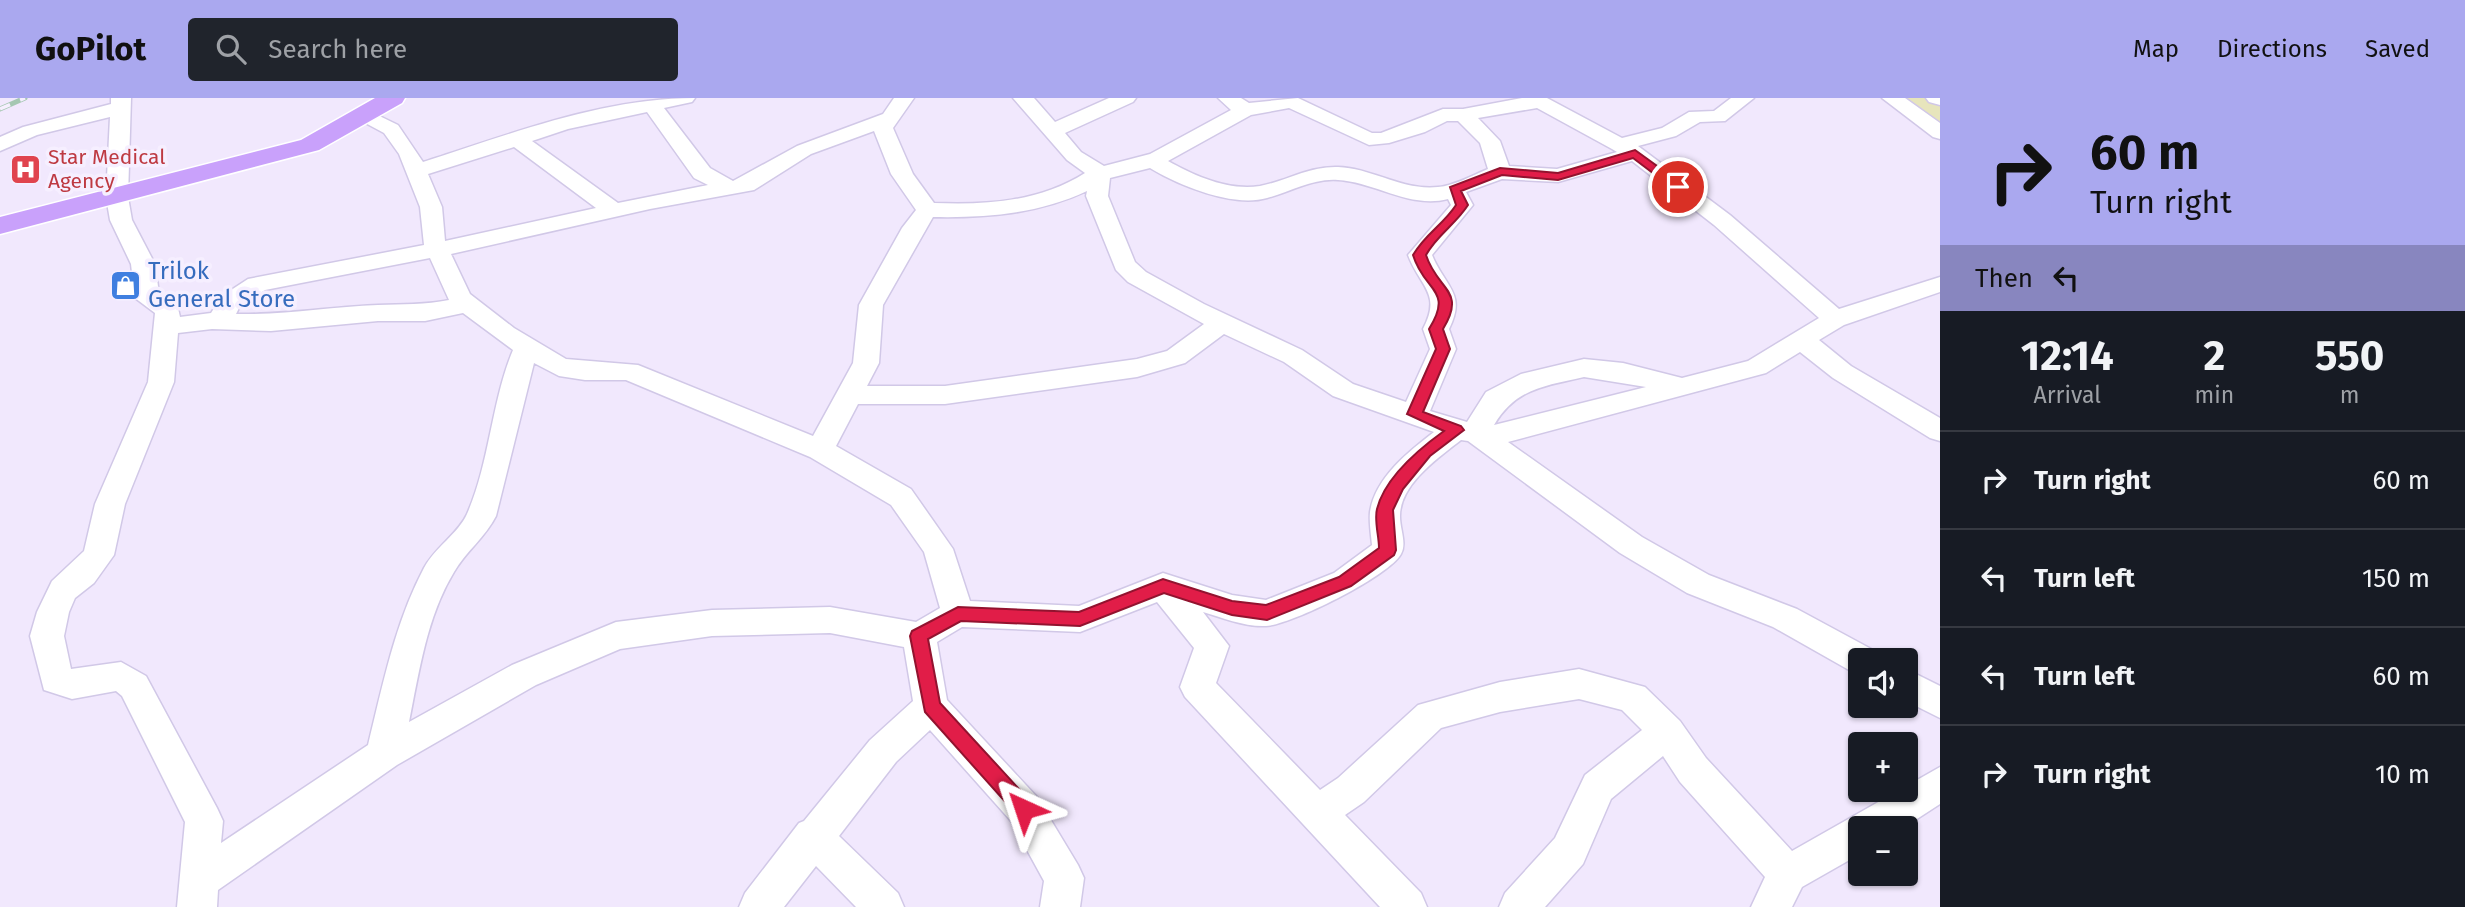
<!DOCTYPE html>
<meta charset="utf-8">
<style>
:root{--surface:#171b24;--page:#20242c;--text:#f1f3f6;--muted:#9ea1a6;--line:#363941;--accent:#aaa8ef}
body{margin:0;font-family:"Fira Sans",sans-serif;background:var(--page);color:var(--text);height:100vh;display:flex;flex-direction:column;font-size:26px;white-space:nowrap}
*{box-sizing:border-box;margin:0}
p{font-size:23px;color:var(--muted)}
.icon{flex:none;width:38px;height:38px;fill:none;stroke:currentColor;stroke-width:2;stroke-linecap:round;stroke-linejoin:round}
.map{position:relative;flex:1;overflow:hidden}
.drawer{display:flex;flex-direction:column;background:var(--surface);width:525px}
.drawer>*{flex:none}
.hud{background:#aaa8ef;color:#111;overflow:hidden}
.buttons{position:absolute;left:1848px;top:550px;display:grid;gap:14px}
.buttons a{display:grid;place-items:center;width:70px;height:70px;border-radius:7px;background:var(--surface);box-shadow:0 2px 5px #0004;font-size:35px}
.pin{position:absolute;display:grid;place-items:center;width:60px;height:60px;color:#fff;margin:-30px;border:4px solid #fff;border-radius:50%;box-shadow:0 2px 7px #0007}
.me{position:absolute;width:77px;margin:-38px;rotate:318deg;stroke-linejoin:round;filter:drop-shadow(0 0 5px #0008)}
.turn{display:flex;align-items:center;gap:24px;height:147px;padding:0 35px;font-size:32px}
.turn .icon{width:91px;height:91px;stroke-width:2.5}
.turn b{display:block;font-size:49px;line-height:60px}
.then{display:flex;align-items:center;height:66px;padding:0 35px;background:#0003;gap:14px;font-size:26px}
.eta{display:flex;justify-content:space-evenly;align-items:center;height:119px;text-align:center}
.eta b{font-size:42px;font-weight:700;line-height:49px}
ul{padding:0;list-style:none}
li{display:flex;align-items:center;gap:21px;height:98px;padding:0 35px;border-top:2px solid var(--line)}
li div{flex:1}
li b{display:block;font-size:26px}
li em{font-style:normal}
header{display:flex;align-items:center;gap:42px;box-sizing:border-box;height:98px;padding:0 35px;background:var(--accent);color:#111}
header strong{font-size:33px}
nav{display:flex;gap:38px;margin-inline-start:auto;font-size:24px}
.search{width:490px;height:63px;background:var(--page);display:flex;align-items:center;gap:18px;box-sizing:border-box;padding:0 24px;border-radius:7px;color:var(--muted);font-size:26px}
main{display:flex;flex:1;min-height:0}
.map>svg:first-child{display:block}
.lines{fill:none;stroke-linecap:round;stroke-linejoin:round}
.river{fill:#e7e5bc;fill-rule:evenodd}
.minor-casing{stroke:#d1c8e7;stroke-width:3}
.major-casing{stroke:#fff;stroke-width:3}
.minor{fill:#fff;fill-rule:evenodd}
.major{fill:#c9a1fb;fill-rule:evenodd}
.rail-casing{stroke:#a5c7b2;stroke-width:5}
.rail{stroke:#f6efff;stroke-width:3.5;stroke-dasharray:11;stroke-linecap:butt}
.route{fill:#e11d48;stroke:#92132f;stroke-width:2}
.labels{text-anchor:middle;stroke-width:7;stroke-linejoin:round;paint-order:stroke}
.far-health-label{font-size:21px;fill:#be3a42;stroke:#f6efff;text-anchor:start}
.shop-label{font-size:24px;fill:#366cbe;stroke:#f6efff;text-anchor:start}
</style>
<header>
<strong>GoPilot</strong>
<div class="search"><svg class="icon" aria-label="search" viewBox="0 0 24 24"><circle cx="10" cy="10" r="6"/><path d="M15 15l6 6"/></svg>Search here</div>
<nav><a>Map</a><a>Directions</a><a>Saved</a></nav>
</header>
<main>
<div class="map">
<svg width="1940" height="809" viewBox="0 0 1940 809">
<rect width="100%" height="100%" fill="#f1e8fd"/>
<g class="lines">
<path class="river" d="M1893,0H1926L1940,8V27L1897,6Z"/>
<defs>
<path id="minor" d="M111,0H131L128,99L132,122L155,166L159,196L177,206L180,219L211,215L222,198L248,181L424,147L420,109L399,56L384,35L356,20L353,16L363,10L398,27L423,64C511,36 602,0 695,0L692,4L664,10L710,70L733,83L797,48L883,16L894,0H914L893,30L913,76L934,105C987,107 1039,104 1085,75L1067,62L1013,0H1034L1055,24L1109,0H1136L1133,4L1065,35L1081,54L1104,68L1150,56L1231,12L1218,0H1241L1249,5L1298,0L1372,35H1381L1443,11H1463L1522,0H1547L1622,40L1662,30L1689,14L1714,13L1731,0H1754L1725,23L1700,24L1676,38L1638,48L1730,117L1839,211L1940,179V194L1844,227L1819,242L1851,268L1940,320V343L1930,340L1833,280L1800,254L1766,275L1508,344L1642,439L1709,477L1797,511L1873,552L1878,562H1860V576L1849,572L1773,529L1687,495L1620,455L1468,343L1461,342C1438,360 1399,387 1400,419C1400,431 1407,446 1401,456C1389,478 1291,527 1266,528C1245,529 1223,520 1203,514L1229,548L1216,585L1320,692L1338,680L1418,607L1500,584L1579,571L1645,589L1680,623L1706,660L1792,753L1940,669V706L1903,730H1860V756L1802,789L1792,809H1751L1765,779L1680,684L1663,658L1611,701L1583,766L1545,809H1499L1505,795L1555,740L1585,677L1642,632L1622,612L1579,601L1500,614L1441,630L1364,704L1345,717L1421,795L1427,809H1380L1185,599L1180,589L1194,550L1157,504L1080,534L962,529L937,544L947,602L1037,699L1078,767L1084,780L1080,809H1040L1044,783L1011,723L930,632L896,664L839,738L898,795L904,809H856L816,768L784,809H739L745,795L799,725L804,723L870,642L913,603L904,549L830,535L712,538L620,551L536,587L397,667L218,792L217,809H177L185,724L122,598L116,593L72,601L44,592L30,538L37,514L52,483L84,453L95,406L148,284L155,215L135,200L131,166L110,122L106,99L110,19L37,37L0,53V39L23,29L111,6ZM1289,10L1369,47L1389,45L1425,34L1447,23H1458L1480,45L1488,71C1473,77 1454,88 1438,89C1403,93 1372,70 1338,69C1309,68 1287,83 1260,88C1228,93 1195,78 1168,63L1251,17ZM1537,10L1612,51L1617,54L1557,71L1509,68L1500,43L1478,20ZM647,14L694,80L708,87L618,105L532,43L568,31ZM874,33L891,76L916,112L902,130L859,207L853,265L813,338L638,267L566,261L514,230L470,196L451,156L650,111L754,92L811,56ZM514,49L596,110L445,143L442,109L428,76ZM1632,63L1714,127L1819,220L1748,263L1682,280L1623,265L1584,261L1521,276L1486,294L1467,324L1430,313L1456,251L1449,231C1467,195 1445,189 1432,157L1473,107L1466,94L1502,81L1558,84ZM1150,70C1178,87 1233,110 1267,100C1290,94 1313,80 1338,82C1375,84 1410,111 1448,101L1451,107L1408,157C1420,189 1442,195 1423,231L1430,251L1406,304L1353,286L1302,252L1204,206L1146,174L1135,164L1108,98L1110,80ZM1087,93L1086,98L1116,172L1128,184L1204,226L1167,253L1137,261L945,288H867L879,265L883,207L933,119C987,120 1038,116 1087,93ZM430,160L449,202C425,207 403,206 378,207C330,209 284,217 236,216L240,208L265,192ZM463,215L513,252C491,305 490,364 467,416C458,436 435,449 424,470C395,525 383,586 368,647L221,745L223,723L217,710L146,578L121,564L71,571L64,538L69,514L75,500L94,485L114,457L125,406L174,284L178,235L212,231L271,233L378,223H425ZM1224,236L1284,264L1333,298L1434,334C1408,354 1375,380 1370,414C1369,425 1371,436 1372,447L1334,475L1266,502L1232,497L1163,475L1079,508L970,503L953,451L911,391L836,348L858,306H945L1137,279L1185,265ZM534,265L559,278L585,282H626L810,359L891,407L924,454L940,510L916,524L830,509L712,512L616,524L512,567L409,624C419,574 427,518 454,474C466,453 485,440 496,418ZM1584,279L1646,289L1494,327C1516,290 1545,288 1584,279Z
M1882,0H1905L1940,25V41L1933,39Z
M1926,0H1940V7L1929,4Z
M1906,571L1940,588V620L1906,603Z"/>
<path id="major" d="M375,0H405L402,5L319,52L0,136V119L301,42Z"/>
</defs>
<use href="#minor" class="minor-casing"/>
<use href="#major" class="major-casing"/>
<use href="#minor" class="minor"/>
<use href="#major" class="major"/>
<defs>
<path id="rail" d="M0,11L25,0"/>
</defs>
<use href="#rail" class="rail-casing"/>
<use href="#rail" class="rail"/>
</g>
<path class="route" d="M1635,52L1682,86V91H1674L1633,60L1558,82L1502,77L1461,93L1468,107C1456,126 1437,137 1426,157C1437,192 1467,192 1443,231L1450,251L1423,314L1461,328L1464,332L1430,358L1403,391L1393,412L1396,452L1394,457L1351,488L1267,522L1232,517L1164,495L1080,528L961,523L928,541L940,605L1031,704L1034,711L1031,717L1024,720L1017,717L925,614L910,538L912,533L958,509L1079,514L1163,481L1232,503L1266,507L1339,479L1379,450C1379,438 1374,422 1377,411C1385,379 1419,351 1444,333L1407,316L1436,251L1429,231C1454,191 1424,194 1413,157C1426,135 1443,127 1456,107L1450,89L1500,70L1558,75Z"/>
<defs>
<symbol id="hospital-square" viewBox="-11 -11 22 22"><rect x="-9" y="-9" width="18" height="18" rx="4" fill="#e0444e" stroke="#f6efff"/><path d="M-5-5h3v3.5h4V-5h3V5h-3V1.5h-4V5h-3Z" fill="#fff"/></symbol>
<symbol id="shop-square" viewBox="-11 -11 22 22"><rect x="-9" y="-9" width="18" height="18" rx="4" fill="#3f7fe0" stroke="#f6efff"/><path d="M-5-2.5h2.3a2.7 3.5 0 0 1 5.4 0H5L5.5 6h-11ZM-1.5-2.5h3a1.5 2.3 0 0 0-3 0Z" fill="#fff"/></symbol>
</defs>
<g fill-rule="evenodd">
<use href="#hospital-square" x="8" y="54" width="35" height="35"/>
<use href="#shop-square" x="108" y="170" width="35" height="35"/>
</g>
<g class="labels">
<g class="far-health-label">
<text x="48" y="66">Star Medical<tspan x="48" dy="24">Agency</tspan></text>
</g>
<g class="shop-label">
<text x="148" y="181">Trilok<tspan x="148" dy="28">General Store</tspan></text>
</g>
</g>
</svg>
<div class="buttons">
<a><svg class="icon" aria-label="sound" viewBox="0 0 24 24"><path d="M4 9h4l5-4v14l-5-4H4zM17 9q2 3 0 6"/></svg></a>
<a>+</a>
<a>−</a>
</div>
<div class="pin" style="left:1678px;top:89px;background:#d93025"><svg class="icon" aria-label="arrive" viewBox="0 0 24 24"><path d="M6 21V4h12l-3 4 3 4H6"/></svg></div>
<svg class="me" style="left:1024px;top:711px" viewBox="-20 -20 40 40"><path d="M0-17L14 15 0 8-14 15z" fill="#e11d48" stroke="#fff" stroke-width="4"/></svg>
</div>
<section class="drawer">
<div class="hud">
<div class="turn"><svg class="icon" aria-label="right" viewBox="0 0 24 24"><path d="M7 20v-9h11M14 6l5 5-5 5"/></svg><div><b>60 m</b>Turn right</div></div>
<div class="then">Then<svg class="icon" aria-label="left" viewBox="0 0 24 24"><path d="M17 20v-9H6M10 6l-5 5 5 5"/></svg></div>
</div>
<div class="eta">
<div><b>12:14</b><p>Arrival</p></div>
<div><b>2</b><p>min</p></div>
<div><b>550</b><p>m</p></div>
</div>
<ul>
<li><svg class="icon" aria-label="right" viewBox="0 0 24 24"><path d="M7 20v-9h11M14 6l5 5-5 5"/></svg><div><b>Turn right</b></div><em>60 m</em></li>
<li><svg class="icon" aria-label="left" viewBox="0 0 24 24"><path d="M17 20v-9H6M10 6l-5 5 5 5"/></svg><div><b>Turn left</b></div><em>150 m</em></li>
<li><svg class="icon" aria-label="left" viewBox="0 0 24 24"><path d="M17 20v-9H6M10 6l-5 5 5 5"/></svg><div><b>Turn left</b></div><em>60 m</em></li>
<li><svg class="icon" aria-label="right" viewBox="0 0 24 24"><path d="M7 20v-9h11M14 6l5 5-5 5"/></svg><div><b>Turn right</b></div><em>10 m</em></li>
</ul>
</section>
</main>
